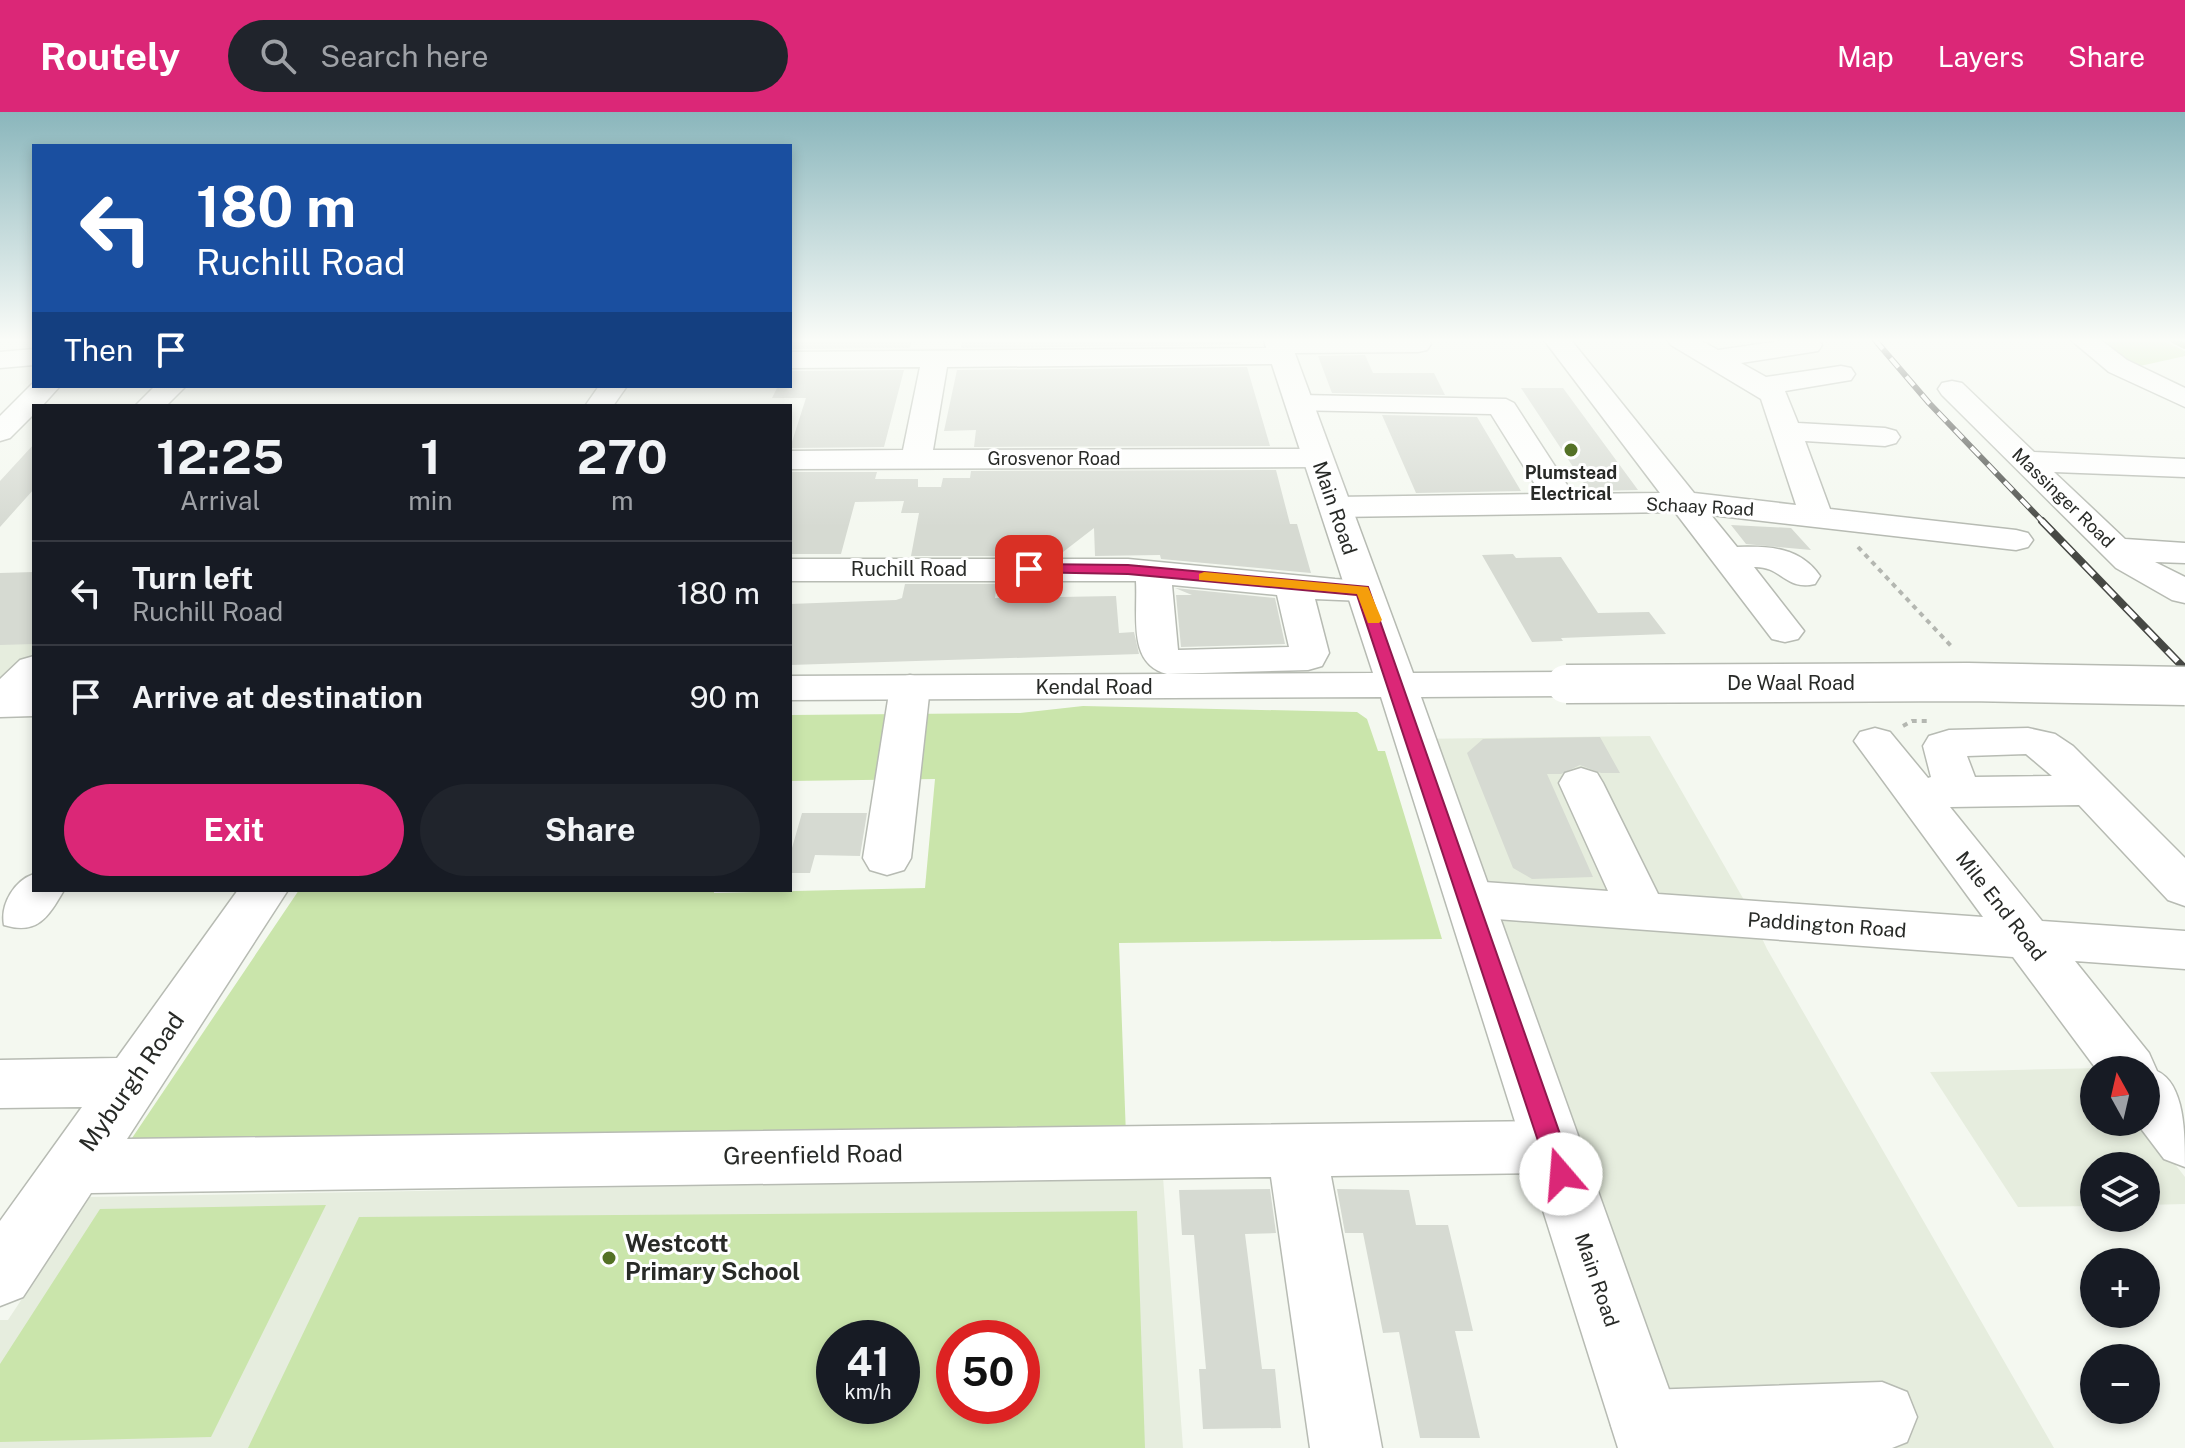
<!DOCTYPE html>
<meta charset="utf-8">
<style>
:root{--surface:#171b24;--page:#20242c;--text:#f1f3f6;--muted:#9ea1a6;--line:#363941;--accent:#db2777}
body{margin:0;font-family:"Public Sans",sans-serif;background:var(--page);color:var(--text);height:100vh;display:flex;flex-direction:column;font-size:30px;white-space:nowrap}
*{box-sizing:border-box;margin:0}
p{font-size:26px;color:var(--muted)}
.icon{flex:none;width:44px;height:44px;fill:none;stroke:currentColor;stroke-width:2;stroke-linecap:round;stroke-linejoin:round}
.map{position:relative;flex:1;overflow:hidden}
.side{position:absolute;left:32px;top:292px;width:760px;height:488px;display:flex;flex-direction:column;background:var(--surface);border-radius:0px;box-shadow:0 4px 12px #0003}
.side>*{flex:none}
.hud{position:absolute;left:32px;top:32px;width:760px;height:244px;border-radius:0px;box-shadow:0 4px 12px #0003;background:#1a4fa0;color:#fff;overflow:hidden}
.needle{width:52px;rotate:352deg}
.controls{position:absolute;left:2080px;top:944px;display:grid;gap:16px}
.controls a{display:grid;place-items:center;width:80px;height:80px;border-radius:50%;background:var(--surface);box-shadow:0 4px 12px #0003;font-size:40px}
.speed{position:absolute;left:816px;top:1208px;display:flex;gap:16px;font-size:40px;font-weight:700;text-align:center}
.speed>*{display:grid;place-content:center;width:104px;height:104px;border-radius:50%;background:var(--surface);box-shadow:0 4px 12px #0003;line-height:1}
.speed small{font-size:20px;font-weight:400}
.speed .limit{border:12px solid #d22;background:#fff;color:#111}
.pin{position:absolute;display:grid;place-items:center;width:68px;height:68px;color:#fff;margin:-34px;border-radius:16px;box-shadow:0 4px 12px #0006}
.me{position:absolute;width:88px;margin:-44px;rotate:342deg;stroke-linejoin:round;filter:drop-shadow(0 0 6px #0008)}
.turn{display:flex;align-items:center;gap:28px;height:168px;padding:0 32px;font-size:36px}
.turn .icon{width:104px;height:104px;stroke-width:2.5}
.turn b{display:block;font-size:56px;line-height:68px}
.then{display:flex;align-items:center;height:76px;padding:0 32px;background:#0003;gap:16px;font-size:30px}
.eta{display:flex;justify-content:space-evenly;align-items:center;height:136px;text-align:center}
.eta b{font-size:48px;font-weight:700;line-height:56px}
.cta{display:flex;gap:16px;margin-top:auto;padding:16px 32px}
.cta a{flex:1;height:92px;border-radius:48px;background:var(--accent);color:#fff;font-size:32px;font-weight:700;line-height:92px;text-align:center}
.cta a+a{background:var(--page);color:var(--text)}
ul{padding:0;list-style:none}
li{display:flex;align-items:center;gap:24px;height:104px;padding:0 32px;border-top:2px solid var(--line)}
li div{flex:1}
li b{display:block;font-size:30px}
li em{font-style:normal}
header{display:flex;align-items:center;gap:48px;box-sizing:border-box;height:112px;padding:0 40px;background:var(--accent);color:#fff}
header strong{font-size:38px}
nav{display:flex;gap:44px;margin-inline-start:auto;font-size:28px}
.search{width:560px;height:72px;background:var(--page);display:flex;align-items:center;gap:20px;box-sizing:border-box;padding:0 28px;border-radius:44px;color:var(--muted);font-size:30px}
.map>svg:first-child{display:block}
.built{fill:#e6edde;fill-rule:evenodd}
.green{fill:#cae5ab;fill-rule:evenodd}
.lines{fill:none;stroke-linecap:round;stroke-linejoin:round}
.stream{stroke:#9eb97b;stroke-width:6}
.building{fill:#d6dad2}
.minor-casing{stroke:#b7bbb3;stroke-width:3}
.major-casing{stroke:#b7bbb3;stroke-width:3}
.path{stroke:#b4b7b1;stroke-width:4;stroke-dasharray:5 5;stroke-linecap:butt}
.minor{fill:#fff;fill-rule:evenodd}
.major{fill:#fff;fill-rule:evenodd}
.rail-far1-casing{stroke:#464844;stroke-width:6}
.rail-casing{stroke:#464844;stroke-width:8}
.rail-far1{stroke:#fff;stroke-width:4;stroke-dasharray:12;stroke-linecap:butt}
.rail{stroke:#fff;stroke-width:5;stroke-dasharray:15;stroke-linecap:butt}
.major-bridge-casing{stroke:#b7bbb3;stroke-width:41;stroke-linecap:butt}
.major-bridge{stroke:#fff;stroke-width:38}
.route{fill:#db2777;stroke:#8e194d;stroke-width:2}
.slow{fill:#f59e0b}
.poi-dot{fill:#547126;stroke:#fff;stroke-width:3}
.labels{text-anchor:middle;stroke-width:6;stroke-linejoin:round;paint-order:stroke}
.far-street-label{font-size:18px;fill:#282a27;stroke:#fff}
.far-poi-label{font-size:18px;font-weight:bold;fill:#282a27;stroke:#fff}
.street-label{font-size:20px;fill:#282a27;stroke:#fff}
.near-street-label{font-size:24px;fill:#282a27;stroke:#fff}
.near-poi-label{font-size:24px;font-weight:bold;fill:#282a27;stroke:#fff;text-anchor:start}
</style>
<header>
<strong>Routely</strong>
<div class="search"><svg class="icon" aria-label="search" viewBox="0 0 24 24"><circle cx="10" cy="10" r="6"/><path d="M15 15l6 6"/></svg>Search here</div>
<nav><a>Map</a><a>Layers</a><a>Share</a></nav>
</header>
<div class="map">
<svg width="2185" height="1336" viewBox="0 0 2185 1336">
<rect width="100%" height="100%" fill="#f4f8f0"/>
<path class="built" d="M34,495V592L0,593V496Z
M1650,624L1744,788L1767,837L2054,1336H1654L1414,627Z
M2101,956L2094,958V1010H2142L2185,1065V1092L2146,1093V1054H2094V1094L2018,1095L1930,960Z
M1163,1065L1183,1336H0V1208H8L89,1085ZM834,1226H902V1294H834ZM954,1226H1022V1294H954Z"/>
<path class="green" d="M2093,228H2162L2185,239V244L2131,256Z
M1083,594L1357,600L1367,607L1378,639H1385L1442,827L1119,831L1126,1024L126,1035L299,778H714V781L925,776L935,667L790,669V603L1020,601Z
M326,1093L211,1325L0,1330V1252L100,1097Z
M1137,1099L1145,1336H248L359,1105ZM902,1226V1294H834V1226ZM954,1226H1022V1294H954Z"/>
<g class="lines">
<path class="stream" d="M2173,228L2185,234"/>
</g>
<path class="building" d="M790,228H912L910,236L790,237Z
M962,228H1240L1241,233L961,236Z
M1365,243L1373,261H1434L1445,283L1332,281L1318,244Z
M1247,255L1270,334L974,335L976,318L944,319L957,258Z
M904,258L884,335L790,336L806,286H772L778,274H790V259Z
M1521,276H1563L1638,378L1589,379Z
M1382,303L1477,305L1521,379L1416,381Z
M34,332V377L0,415V369Z
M1276,358L1290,412H1297L1311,461L1161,447L1160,443L1095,444L1094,416L1063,440L1012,423L1010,438H1001L1000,444H911L919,401H901L904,389L855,390L841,442H790V360H877L875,367H918V375H941L943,366H970L971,359Z
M1731,413L1791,416L1811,438L1746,432Z
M1513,442L1516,446L1561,445L1598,501L1649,500L1666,522L1561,526L1563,529L1532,530L1482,443Z
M34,460V532L0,533V461Z
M905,472H997L995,486L1116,484L1119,521L1134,520L1139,542L790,553V492L896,488L902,486Z
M1175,476L1275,486L1285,532L1181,535L1176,483H1192Z
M1600,625L1620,661H1601L1580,653L1561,662H1547L1593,765L1532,767L1513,756L1467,641L1483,627Z
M802,701H867L860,744L815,743L810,761H790V743Z
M1270,1077L1276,1121L1245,1122L1262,1257H1275L1281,1316L1203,1317L1199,1257H1206L1194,1123H1182L1179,1078Z
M1337,1077L1409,1078L1416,1113H1448L1473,1219H1455L1480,1326H1420L1399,1220L1383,1221L1363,1121H1345Z"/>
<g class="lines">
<defs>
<path id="minor" d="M1268,228H1429L1431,232L1427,238L1418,240L1293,241L1295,244L1291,250L1282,252L947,255L933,338L1317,337L1328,339L1332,346L1328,353L1317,355L790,357V339L903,338L920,255L790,256V240L1267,236L1265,233Z
M1544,228H1571L1694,381L1796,393L1761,287L1671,233L1667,228H1700L1718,238L1787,228H1819L1822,233L1818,239L1741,251L1766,265L1841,254L1851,256L1855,262L1851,268L1785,279L1798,311L1885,316L1896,319L1900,325L1896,331L1885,334L1805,329L1830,397L2016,418L2028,421L2033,428L2028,435L2016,438L1711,403L1737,435C1770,434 1800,435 1820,464L1815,472C1785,479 1782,454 1754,455L1804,519L1798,527L1785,530L1772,527L1675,400L1335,405L1323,402L1319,395L1323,388L1335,385L1541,382L1491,302L1290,298L1286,292L1290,286L1300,283L1506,287L1514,291L1573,382L1660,381Z
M2071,228H2101L2127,248L2185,276V295L2109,260Z
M34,237V253L0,256V240Z
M1952,269L1962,271L2034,340L2185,347V365L2054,360L2125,427L2185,431V451L2155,450L2185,465V491L2172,488L2116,456L1942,283L1938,277L1942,271Z
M34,270V274H60L42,294H34V302L10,326L0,329V304Z
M155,274H186L166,294H135Z
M599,274H627L613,294H585Z
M790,447H1128L1335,467L1376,470L1381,478L1376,486L1363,489L1315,487L1329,541L1322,554L1308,558L1167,562C1127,552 1138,504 1136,469H790ZM1172,473L1277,483L1289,535L1178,538Z
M34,544V578L14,598L0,601V567L20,548Z
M910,563L924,566L930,575L911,746L904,758L887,763L870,758L863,746L890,575L896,566Z
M1875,616L1890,620L1928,666L1931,665L1923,634L1929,624L1949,618L2028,616L2055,622L2073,634L2185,746V794L2168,788L2079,693L1950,695L2042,809L2185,819V857L2075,849L2149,941L2157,959C2185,972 2185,1022 2185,1055L2164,1047L2136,1010H2146V958H2097L2013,845L1470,805L1453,800L1446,787L1453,774L1470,769L1608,779L1559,671L1565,661L1581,656L1597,661L1603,671L1658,782L1983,805L1854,629L1860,620ZM2026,642L2052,664L1975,665L1967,644Z
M34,762V778H64C48,806 37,823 4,813C0,792 15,768 34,762Z
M238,778H288L127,1027L1552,1009L1573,1017L1582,1035L1573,1053L1552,1061L1331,1064L1382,1336H1310L1271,1065L91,1081L23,1185L0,1194V1109L82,995L0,996V948L117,946Z
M1882,1270L1907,1280L1917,1305L1907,1330L1892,1336H1620L1611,1313L1621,1288L1646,1278Z"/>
<path id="major" d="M1264,228H1290L1413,561L1566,560L1580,564L1586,572L1580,580L1566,584L1421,585L1690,1336H1618L1381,585L790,588V564L1373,561Z
M34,580V604L0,605V581Z"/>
</defs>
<use href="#minor" class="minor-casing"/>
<use href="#major" class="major-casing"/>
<path class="path" d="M1858,435L1953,536
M1903,614L1912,609H1928"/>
<use href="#minor" class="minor"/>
<use href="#major" class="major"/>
<defs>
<path id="rail-far1" d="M1875,228L1929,291L2044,411"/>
<path id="rail" d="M2042,409L2185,557"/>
</defs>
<use href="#rail-far1" class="rail-far1-casing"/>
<use href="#rail" class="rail-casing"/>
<use href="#rail-far1" class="rail-far1"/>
<use href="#rail" class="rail"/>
<defs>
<path id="major-bridge" d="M1566,572L1968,570L2185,574"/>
</defs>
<use href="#major-bridge" class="major-bridge-casing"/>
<use href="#major-bridge" class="major-bridge"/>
</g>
<linearGradient id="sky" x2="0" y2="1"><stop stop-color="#8ab6bc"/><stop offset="0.55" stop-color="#fafcf8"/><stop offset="1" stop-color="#fafcf8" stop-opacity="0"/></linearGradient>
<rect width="2185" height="415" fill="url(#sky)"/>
<path class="route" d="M1029,452L1128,453L1368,475L1574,1062L1570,1070L1561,1073L1552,1070L1549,1062L1357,483L1128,462L1023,460L1021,457Z"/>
<path class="slow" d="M1204,460L1368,475L1382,508L1379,511H1368L1357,482L1199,468V462Z"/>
<g class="poi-dot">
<circle cx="1571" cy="338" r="8"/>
<circle cx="609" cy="1146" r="8"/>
</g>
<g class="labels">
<g class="far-street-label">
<text x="1054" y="353">Grosvenor Road</text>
<text transform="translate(2063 386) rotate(44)" y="6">Massinger Road</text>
<text transform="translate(1700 395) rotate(3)" y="6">Schaay Road</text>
</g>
<g class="far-poi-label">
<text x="1571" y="367">Plumstead<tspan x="1571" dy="21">Electrical</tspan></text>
</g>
<g class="street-label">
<text transform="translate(1335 396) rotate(71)" y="7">Main Road</text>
<text x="909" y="464">Ruchill Road</text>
<text x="1791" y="578">De Waal Road</text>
<text x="1094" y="582">Kendal Road</text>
<text transform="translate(2001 794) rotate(52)" y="7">Mile End Road</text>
<text transform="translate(1827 813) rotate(4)" y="7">Paddington Road</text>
<text transform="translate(1597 1168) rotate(71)" y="7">Main Road</text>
</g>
<g class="near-street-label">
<text transform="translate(132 970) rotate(-55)" y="8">Myburgh Road</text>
<text transform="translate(813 1043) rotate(-1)" y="8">Greenfield Road</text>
</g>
<g class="near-poi-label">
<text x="625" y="1140">Westcott<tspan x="625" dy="28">Primary School</tspan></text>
</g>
</g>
</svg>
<div class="controls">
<a><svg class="needle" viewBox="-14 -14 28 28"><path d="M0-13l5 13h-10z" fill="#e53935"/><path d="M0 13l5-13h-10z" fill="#9ea1a6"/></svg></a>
<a><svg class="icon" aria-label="layers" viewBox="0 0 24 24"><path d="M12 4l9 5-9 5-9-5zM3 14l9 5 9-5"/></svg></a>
<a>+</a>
<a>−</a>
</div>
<div class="speed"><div>41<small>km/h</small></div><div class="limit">50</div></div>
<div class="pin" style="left:1029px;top:457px;background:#d93025"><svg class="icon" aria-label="arrive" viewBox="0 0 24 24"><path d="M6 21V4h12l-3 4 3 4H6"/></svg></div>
<svg class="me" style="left:1561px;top:1062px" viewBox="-20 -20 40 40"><circle r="19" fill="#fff"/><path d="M0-13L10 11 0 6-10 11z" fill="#db2777"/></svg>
<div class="hud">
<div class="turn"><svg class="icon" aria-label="left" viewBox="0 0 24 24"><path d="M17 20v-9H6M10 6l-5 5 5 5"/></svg><div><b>180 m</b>Ruchill Road</div></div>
<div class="then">Then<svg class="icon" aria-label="arrive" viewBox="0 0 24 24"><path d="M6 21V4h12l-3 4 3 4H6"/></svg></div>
</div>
<section class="side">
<div class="eta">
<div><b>12:25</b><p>Arrival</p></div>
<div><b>1</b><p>min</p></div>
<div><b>270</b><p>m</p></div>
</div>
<ul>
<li><svg class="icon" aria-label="left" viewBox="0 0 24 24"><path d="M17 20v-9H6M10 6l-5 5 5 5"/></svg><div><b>Turn left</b><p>Ruchill Road</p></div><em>180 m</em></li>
<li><svg class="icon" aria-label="arrive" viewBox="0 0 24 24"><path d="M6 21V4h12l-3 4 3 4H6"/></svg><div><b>Arrive at destination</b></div><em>90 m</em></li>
</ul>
<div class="cta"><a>Exit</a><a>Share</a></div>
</section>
</div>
